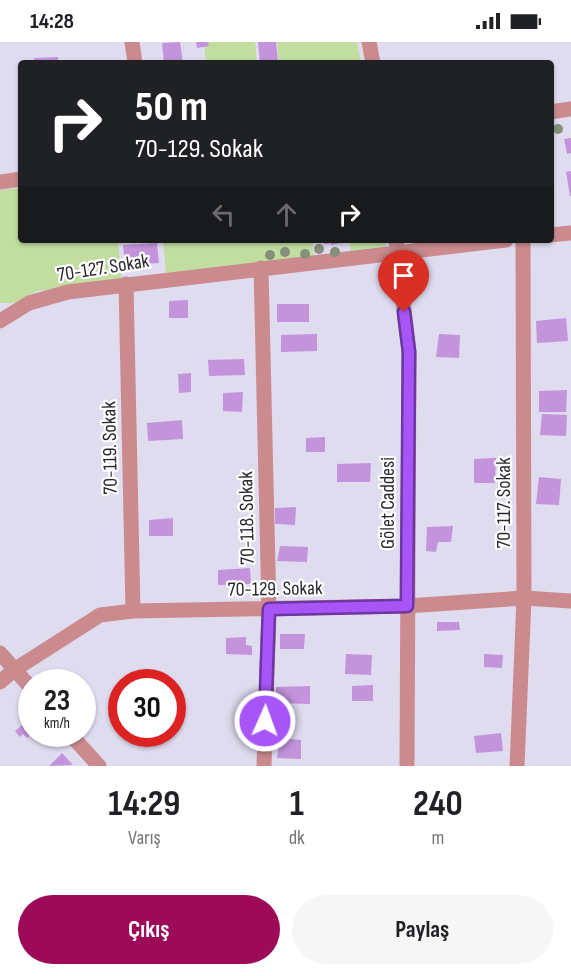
<!DOCTYPE html>
<html lang="tr">
<meta charset="utf-8">
<style>
:root{--surface:#fff;--page:#f6f6f6;--text:#202124;--muted:#757577;--accent:#9c0a58}
body{margin:0;font-family:"Sofia Sans Condensed",sans-serif;background:var(--page);color:var(--text);height:100vh;display:flex;flex-direction:column;font-size:22px;white-space:nowrap}
*{box-sizing:border-box;margin:0}
p{font-size:20px;color:var(--muted)}
.icon{flex:none;width:33px;height:33px;fill:none;stroke:currentColor;stroke-width:2;stroke-linecap:round;stroke-linejoin:round}
.map{position:relative;height:724px;overflow:hidden}
.side{display:flex;flex-direction:column;background:var(--surface);flex:1}
.side>*{flex:none}
.banner{position:absolute;left:18px;top:18px;width:536px;height:183px;border-radius:6px;box-shadow:0 2px 4px #0004;background:#202124;color:#fff;overflow:hidden}
.speed{position:absolute;left:18px;top:627px;display:flex;gap:12px;font-size:30px;font-weight:700;text-align:center}
.speed>*{display:grid;place-content:center;width:78px;height:78px;border-radius:50%;background:var(--surface);box-shadow:0 2px 4px #0004;line-height:1}
.speed small{font-size:15px;font-weight:400}
.speed .limit{border:9px solid #d22;background:#fff;color:#111}
.pin{position:absolute;display:grid;place-items:center;width:51px;height:51px;color:#fff;margin:-62px -26px;border-radius:50% 50% 50% 0;rotate:-45deg;box-shadow:0 0 6px #0007}
.pin .icon{rotate:45deg}
.me{position:absolute;width:66px;margin:-33px;rotate:2deg;stroke-linejoin:round;filter:drop-shadow(0 0 4px #0008)}
.turn{display:flex;align-items:center;gap:21px;height:126px;padding:0 18px;font-size:27px}
.turn .icon{width:78px;height:78px;stroke-width:2.5}
.turn b{display:block;font-size:42px;line-height:51px}
.lanes{display:flex;align-items:center;height:57px;padding:0 18px;background:#0003;justify-content:center;gap:30px;direction:ltr}
.lanes .off{opacity:.35}
.eta{display:flex;justify-content:space-evenly;align-items:center;height:102px;text-align:center}
.eta b{font-size:36px;font-weight:700;line-height:42px}
.primary-button{display:flex;gap:12px;margin-top:auto;padding:12px 18px}
.primary-button a{flex:1;height:69px;border-radius:36px;background:var(--accent);color:#fff;font-size:24px;font-weight:700;line-height:69px;text-align:center}
.primary-button a+a{background:var(--page);color:var(--text)}
.status{display:flex;justify-content:space-between;align-items:center;height:42px;padding:0 30px;background:var(--surface);direction:ltr}
.status svg{height:16px;fill:currentColor}
.map>svg:first-child{display:block}
.green{fill:#c1dda0}
.building{fill:#c393db}
.lines{fill:none;stroke-linecap:round;stroke-linejoin:round}
.minor{stroke:#cb8b8e;stroke-width:15}
.tree{fill:#85907a}
.route-casing{stroke:#6d37a1;stroke-width:15}
.route{stroke:#a855f7;stroke-width:10}
.labels{text-anchor:middle;stroke-width:4.5;stroke-linejoin:round;paint-order:stroke}
.street-label{font-size:20px;fill:#29282f;stroke:#fff}
</style>
<div class="status"><b>14:28</b><svg viewBox="0 0 49 12"><path d="M0 12V9h3v3zM5 12V6h3v6zM10 12V3h3v9zM15 12V0h3v12zM26 1h20v11H26zM47 4h2v5h-2z"/></svg></div>
<div class="map">
<svg width="571" height="724" viewBox="0 0 571 724">
<rect width="100%" height="100%" fill="#e0dcf0"/>
<path class="green" d="M204,0H255L257,21H206Z
M277,0H357L361,21H279Z
M21,146V198H137L118,200L122,240L37,249L15,261H0V148Z
M163,198H312L314,217L166,231Z
M349,198H385L386,204L351,209Z"/>
<path class="building" d="M180,0L183,21H164L162,1Z
M196,0H208L209,4L197,6Z
M258,0H276L278,19L260,21Z
M58,15V21H34V16Z
M571,96V111L567,112L564,97Z
M571,129V154H570L566,130Z
M324,198H345V200L331,203V201L324,202Z
M157,201L159,221L125,223L123,203Z
M188,258V276H169V259Z
M277,262H309V280H277Z
M566,276L568,299L537,301L536,279Z
M317,292V309L281,310V293Z
M439,292L460,293L459,316L436,315Z
M244,317L245,333L209,334L208,318Z
M191,331V350L179,351L178,332Z
M567,348L566,370H539V349Z
M243,350L242,370L223,369V351Z
M542,372L567,373L566,394L540,393Z
M182,378L183,397L148,399L147,381Z
M325,395V410H306V396Z
M496,416L495,441H474V417Z
M371,421L370,440H337V422Z
M539,435L561,437L559,463L536,462Z
M296,465L295,483L275,482V466Z
M173,476V494H149V478Z
M453,484L451,500H438L436,510L426,509L427,485Z
M280,504L308,505L307,520L277,519Z
M250,526L251,542L218,543V528Z
M437,580H459L460,588L437,589Z
M280,592H305L304,607H280Z
M246,595V603L252,604V613L226,612V596Z
M346,612L372,613L371,633L345,632Z
M484,612L503,613L502,626L484,625Z
M373,643V659H352V644Z
M310,644V662L276,661V645Z
M32,675V692L27,696L23,692L20,695L15,689Z
M501,691L503,709L476,711L474,694Z
M280,696L301,698V717L277,716Z
M62,711L73,723L49,724Z"/>
<g class="lines">
<path class="minor" d="M132,0L135,21
M369,0L373,21
M550,70L571,67
M0,140L21,137
M550,193L571,191
M396,198L409,310L407,724
M261,226L269,567L264,724
M126,242L133,569
M0,279L29,261L68,250L506,198
M0,611L32,647
M0,640L14,628L100,573L133,569L407,564L524,556L571,559
M70,692L99,724
M517,724L524,556L523,198"/>
</g>
<g class="tree">
<circle cx="558" cy="87" r="5"/>
<circle cx="319" cy="207" r="5"/>
<circle cx="285" cy="210" r="5"/>
<circle cx="335" cy="210" r="5"/>
<circle cx="305" cy="212" r="5"/>
<circle cx="270" cy="213" r="5"/>
</g>
<g class="lines">
<defs>
<path id="route" d="M265,679L269,567L407,564L409,310L404,270"/>
</defs>
<use href="#route" class="route-casing"/>
<use href="#route" class="route"/>
</g>
<g class="labels">
<g class="street-label">
<text transform="translate(103 225) rotate(-9)" y="7">70-127. Sokak</text>
<text transform="translate(109 406) rotate(-91)" y="7">70-119. Sokak</text>
<text transform="translate(387 461) rotate(-90)" y="7">Gölet Caddesi</text>
<text transform="translate(503 461) rotate(-90)" y="7">70-117. Sokak</text>
<text transform="translate(246 476) rotate(-91)" y="7">70-118. Sokak</text>
<text transform="translate(275 546) rotate(-1)" y="7">70-129. Sokak</text>
</g>
</g>
</svg>
<div class="speed"><div>23<small>km/h</small></div><div class="limit">30</div></div>
<div class="pin" style="left:404px;top:270px;background:#d93025"><svg class="icon" aria-label="arrive" viewBox="0 0 24 24"><path d="M6 21V4h12l-3 4 3 4H6"/></svg></div>
<svg class="me" style="left:265px;top:679px" viewBox="-20 -20 40 40"><circle r="17" fill="#a855f7" stroke="#fff" stroke-width="3"/><path d="M0-11L8 9 0 5-8 9z" fill="#fff"/></svg>
<div class="banner">
<div class="turn"><svg class="icon" aria-label="right" viewBox="0 0 24 24"><path d="M7 20v-9h11M14 6l5 5-5 5"/></svg><div><b>50 m</b>70-129. Sokak</div></div>
<div class="lanes"><svg class="icon off" aria-label="left" viewBox="0 0 24 24"><path d="M17 20v-9H6M10 6l-5 5 5 5"/></svg><svg class="icon off" aria-label="ahead" viewBox="0 0 24 24"><path d="M12 20V5M6 11l6-6 6 6"/></svg><svg class="icon" aria-label="right" viewBox="0 0 24 24"><path d="M7 20v-9h11M14 6l5 5-5 5"/></svg></div>
</div>
</div>
<section class="side">
<div class="eta">
<div><b>14:29</b><p>Varış</p></div>
<div><b>1</b><p>dk</p></div>
<div><b>240</b><p>m</p></div>
</div>
<div class="primary-button"><a>Çıkış</a><a>Paylaş</a></div>
</section>
